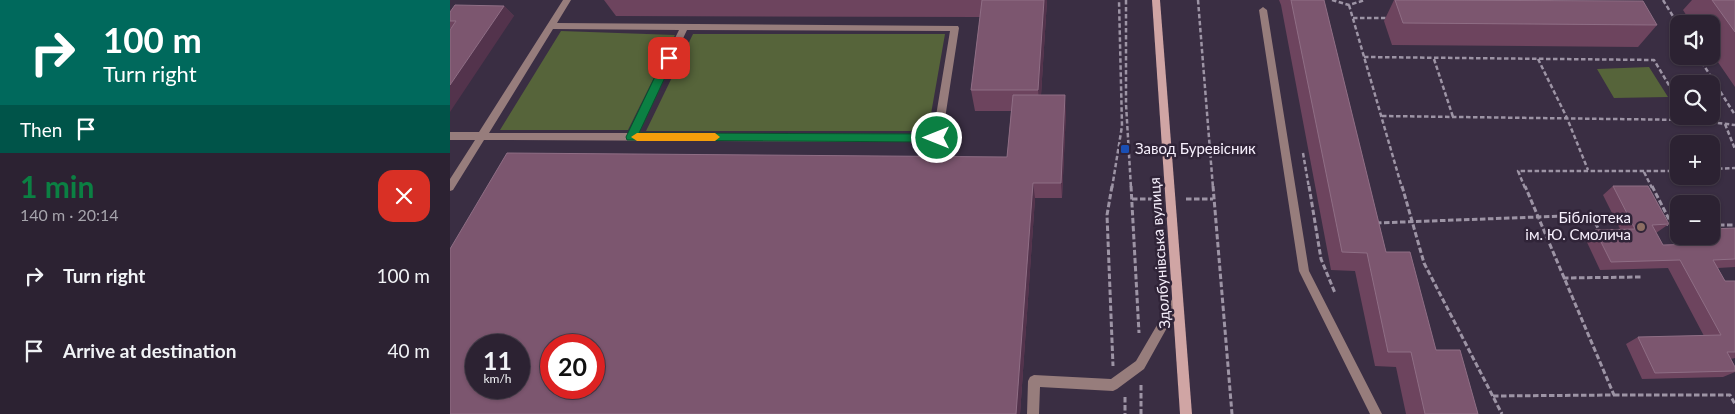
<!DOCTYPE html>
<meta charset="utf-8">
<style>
:root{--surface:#2c2232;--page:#342a3a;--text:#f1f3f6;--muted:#a6a4ac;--line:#483f4d;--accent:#0b8043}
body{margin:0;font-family:Lato,sans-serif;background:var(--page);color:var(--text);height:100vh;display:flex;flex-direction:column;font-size:19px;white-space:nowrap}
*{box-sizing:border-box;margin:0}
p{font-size:16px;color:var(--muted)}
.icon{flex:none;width:28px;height:28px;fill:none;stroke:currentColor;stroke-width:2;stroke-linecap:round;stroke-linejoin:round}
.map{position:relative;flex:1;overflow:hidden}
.details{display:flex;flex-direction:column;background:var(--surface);width:450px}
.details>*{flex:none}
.banner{background:#00695c;color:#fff;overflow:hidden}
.controls{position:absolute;left:1220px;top:15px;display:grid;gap:10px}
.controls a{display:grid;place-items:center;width:50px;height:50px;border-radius:10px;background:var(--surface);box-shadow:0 1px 4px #0004,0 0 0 1px var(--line);font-size:25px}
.speed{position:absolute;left:15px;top:334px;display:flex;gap:10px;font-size:25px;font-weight:700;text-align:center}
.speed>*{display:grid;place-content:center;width:65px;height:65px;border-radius:50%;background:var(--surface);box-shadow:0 1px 4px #0004,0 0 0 1px var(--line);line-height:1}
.speed small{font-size:12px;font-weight:400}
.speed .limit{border:8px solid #d22;background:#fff;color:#111}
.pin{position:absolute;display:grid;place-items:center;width:42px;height:42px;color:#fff;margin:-21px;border-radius:10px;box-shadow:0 2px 8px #0006}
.me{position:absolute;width:55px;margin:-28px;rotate:270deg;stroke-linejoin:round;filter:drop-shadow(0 0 4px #0008)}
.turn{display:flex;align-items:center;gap:18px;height:105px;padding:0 20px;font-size:22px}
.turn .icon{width:65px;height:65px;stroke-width:2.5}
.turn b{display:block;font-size:35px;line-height:42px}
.then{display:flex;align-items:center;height:48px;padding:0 20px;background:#0003;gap:10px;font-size:19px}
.round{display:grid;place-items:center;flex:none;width:52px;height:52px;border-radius:15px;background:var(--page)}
.overview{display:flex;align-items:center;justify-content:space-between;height:85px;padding:0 20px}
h1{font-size:30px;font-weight:700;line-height:38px;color:var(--accent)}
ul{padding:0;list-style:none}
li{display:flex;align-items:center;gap:15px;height:75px;padding:0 20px}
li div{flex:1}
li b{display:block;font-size:19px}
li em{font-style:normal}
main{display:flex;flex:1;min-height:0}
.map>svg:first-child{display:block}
.green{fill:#56643a}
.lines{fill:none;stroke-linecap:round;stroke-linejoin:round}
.path-far1{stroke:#9d94a5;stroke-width:2.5;stroke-dasharray:4.5 2.5;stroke-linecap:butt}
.path{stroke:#9d94a5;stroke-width:3;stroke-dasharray:5.5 2.5;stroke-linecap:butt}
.lane{fill:#977d7c;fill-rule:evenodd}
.secondary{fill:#d0a5a4;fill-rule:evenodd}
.wall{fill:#6d445e}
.shaded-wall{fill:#53334c}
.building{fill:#7c566f;stroke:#8f6e85;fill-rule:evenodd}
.route{fill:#0b8043;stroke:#07532c}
.slow{fill:#f59e0b}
.transit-dot{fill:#1a4fb4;stroke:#302438;stroke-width:2}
.education-dot{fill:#8d6e63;stroke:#302438;stroke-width:2}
.labels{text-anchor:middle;stroke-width:5;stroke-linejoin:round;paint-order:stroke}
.poi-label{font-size:15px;fill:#f6effc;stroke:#302438;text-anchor:start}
.street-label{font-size:15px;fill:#f6effc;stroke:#302438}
</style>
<main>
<section class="details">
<div class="banner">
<div class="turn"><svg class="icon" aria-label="right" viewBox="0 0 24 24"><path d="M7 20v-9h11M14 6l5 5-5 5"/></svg><div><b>100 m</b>Turn right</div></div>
<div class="then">Then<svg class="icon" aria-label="arrive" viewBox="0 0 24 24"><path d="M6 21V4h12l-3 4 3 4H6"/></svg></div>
</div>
<div class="overview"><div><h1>1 min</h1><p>140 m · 20:14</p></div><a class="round" style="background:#d93025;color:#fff"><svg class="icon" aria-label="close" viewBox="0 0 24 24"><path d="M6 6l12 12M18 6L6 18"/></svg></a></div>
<ul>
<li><svg class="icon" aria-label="right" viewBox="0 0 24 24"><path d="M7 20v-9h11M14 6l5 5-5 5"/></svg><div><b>Turn right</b></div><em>100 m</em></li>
<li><svg class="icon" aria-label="arrive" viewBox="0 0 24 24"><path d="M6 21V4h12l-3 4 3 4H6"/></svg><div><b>Arrive at destination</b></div><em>40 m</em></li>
</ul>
</section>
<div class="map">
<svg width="1285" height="414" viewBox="0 0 1285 414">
<rect width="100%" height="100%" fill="#3a2e43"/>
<path class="green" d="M111,31L225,35L178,130H50Z
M243,34H495L478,131H196Z
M1199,67L1218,97L1164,98L1147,69Z"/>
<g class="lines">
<path class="path-far1" d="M676,0V104L681,188
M748,0L763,188
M882,0L899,5L915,0
M1213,0L1229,26
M899,5L952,188
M903,18H938
M1248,56L1285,115
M914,57L1204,60L1229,102
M984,59L1003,117
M1088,59L1117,118L1138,170
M932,116L1240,120L1285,125
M1275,124L1285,149
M853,153L859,188
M1261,169L1285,168
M1194,172L1202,188
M662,188L672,126L669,0
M1075,188L1068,171H1229"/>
<path class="path" d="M662,186L657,215L663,366
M681,186L689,333
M763,186L782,414
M859,186L871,259L885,293
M952,186L974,263L1052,414
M1202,186L1222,225L1215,224
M682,199H705
M736,199H763
M926,223L1141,215L1149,230
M1261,225H1285
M1113,278L1191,277
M691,385V414
M1164,395H1280L1285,404
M1043,396L1164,395L1075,186
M675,397V414"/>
<path class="lane" d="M113,0H121L107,23L508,26L509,28L492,138L487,142L34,140L3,190L0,191V179L25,140H0V132H29ZM103,29L229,30L178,133H39ZM237,30L500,31L483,134L188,133Z
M813,7L817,10L859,271L932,414H920L849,271L809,10Z
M728,294L732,296L733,299L694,369L667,389L663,391L590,387L589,414H577L578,381L580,377L584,375L661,379L686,361L724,296Z"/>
<path class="secondary" d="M702,0H710L742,414H730Z"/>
</g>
<path class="wall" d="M154,0H597L591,95L616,111L612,198H585L570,414H0L557,157L561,111H525L521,90L530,17L166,16Z
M829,0H874L936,252L986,350L1028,414H956L946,367L925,366L905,271L881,270L831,5Z
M944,0H1100L1207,25L1188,47L942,45L934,21Z
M1242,0H1285V87L1261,52V24H1242L1233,10Z
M54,6L64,16L1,29L0,28V12Z
M1163,186L1219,224L1206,233L1213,245L1233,244L1230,238L1232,236H1261L1285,228V267L1268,268L1275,281H1285V358L1281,359L1285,367V372L1273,377L1192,379L1176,344L1188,337L1254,336L1218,268L1150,270L1135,238L1145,230L1170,229L1153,195Z"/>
<path class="shaded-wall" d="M594,0H597L590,111L588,90Z
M54,6L64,16L0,112V85Z
M615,95L616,111L612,198L611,183Z
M583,183L585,198L570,414H566Z"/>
<path class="building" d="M532,0H594L588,90H521Z
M841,0H874L936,252H960L986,350H1010L1028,414H975L961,352H938L917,253L892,252Z
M945,0L1193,1L1207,25L953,23Z
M1262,0H1285V32Z
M5,5L54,6L0,85V30L6,21H0V12Z
M563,95H615L611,183H583L566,414H0V249L57,153L557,157ZM26,345H69V388H26ZM101,345H144V388H101Z
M1163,186H1198L1219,224L1202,225L1213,245L1250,244L1246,236H1261V229L1285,228V259L1263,260L1275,281H1285V352H1277L1285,367V371L1205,373L1188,337L1271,335L1230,260L1161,262L1145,230L1185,229Z"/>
<path class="route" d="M219,55L224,58L189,133L487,134L492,138L487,142L177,140L176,137L214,58Z"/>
<path class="slow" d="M187,133H265L270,137L265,141H187L181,137Z"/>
<rect class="transit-dot" x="670" y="144" width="10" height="10" rx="2.5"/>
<circle class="education-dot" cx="1191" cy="227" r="5"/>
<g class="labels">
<g class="poi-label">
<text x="685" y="154">Завод Буревісник</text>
<text x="1181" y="223" text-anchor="end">Бібліотека<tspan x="1181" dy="17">ім. Ю. Смолича</tspan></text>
</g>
<g class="street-label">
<text transform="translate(710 253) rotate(-94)" y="5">Здолбунівська вулиця</text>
</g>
</g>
</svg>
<div class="controls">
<a><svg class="icon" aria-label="sound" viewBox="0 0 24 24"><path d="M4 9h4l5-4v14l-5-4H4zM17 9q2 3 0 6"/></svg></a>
<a><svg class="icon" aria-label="search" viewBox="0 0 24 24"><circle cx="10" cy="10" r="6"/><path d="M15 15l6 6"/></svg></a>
<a>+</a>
<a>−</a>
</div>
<div class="speed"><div>11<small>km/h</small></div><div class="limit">20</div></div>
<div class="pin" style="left:219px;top:58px;background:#d93025"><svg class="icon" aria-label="arrive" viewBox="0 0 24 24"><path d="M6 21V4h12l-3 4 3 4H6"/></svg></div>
<svg class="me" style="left:487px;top:138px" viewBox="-20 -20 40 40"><circle r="17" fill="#0b8043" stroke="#fff" stroke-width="3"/><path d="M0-11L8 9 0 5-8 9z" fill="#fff"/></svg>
</div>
</main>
